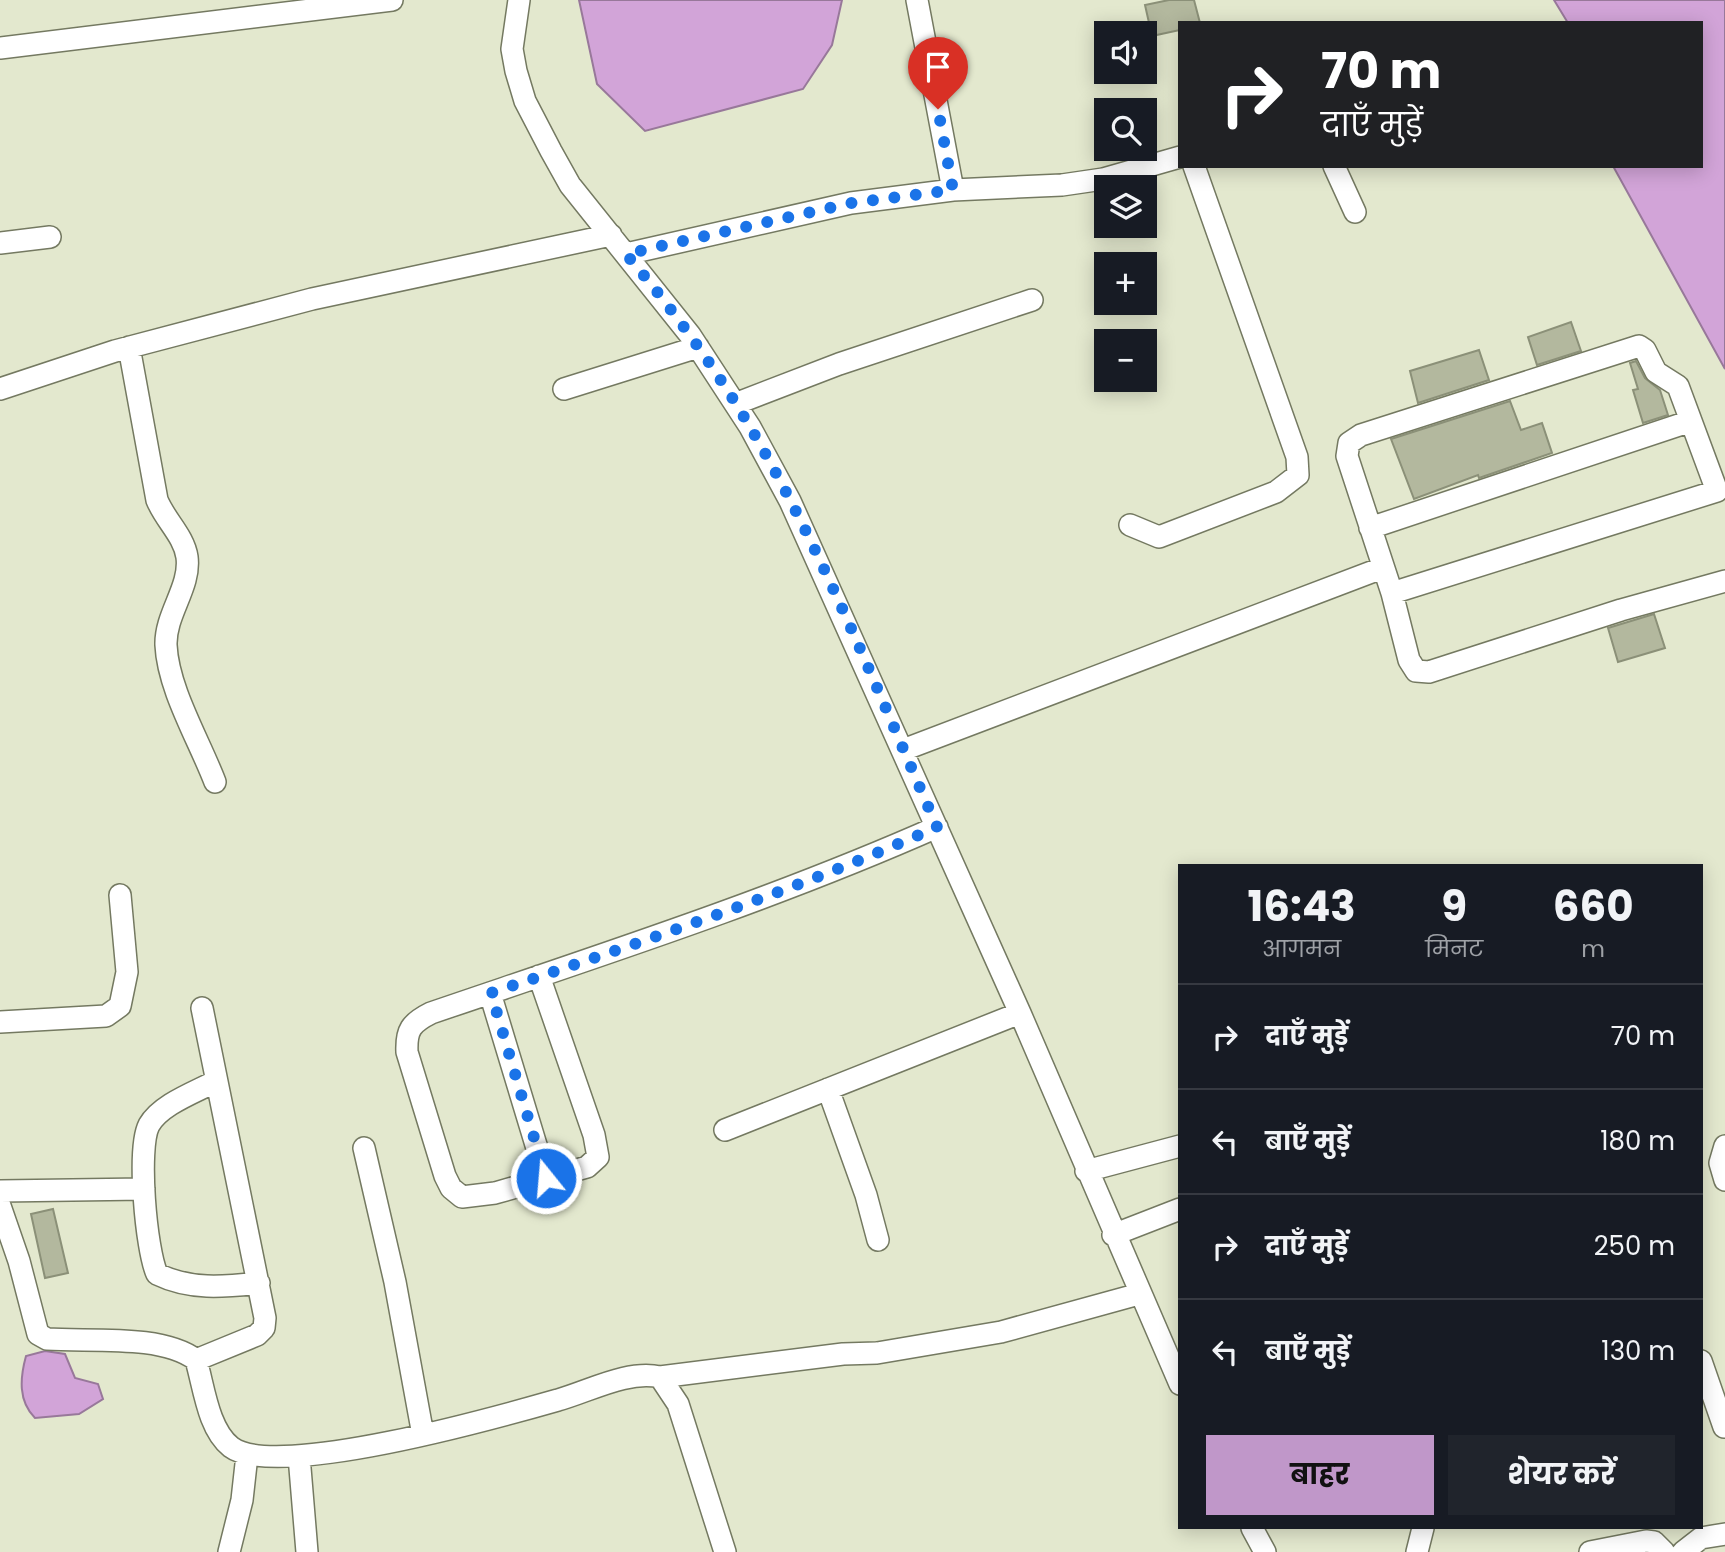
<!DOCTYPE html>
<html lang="hi">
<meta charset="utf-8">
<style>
:root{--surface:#171b24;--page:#20242c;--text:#f1f3f6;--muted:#9ea1a6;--line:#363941;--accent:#c097c9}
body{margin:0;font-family:Poppins,"Noto Sans Devanagari",sans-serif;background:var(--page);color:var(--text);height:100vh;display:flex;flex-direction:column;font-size:26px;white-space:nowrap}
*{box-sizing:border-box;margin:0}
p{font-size:23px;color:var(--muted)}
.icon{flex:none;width:38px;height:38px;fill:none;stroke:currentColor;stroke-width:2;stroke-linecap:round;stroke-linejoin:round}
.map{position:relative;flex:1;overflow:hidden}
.panel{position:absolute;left:1178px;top:864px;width:525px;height:665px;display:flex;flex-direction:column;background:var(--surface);border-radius:0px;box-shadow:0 4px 18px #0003}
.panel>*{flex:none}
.banner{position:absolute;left:1178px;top:21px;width:525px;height:147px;border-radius:0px;box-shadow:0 4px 18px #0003;background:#202124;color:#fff;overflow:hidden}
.controls{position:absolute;left:1094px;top:21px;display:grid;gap:14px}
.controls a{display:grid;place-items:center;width:63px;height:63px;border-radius:0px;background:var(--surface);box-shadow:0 4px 18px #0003;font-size:35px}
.pin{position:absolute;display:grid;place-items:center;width:60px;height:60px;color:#fff;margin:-72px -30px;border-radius:50% 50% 50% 0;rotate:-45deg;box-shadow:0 0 7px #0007}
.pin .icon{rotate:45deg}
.me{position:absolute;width:77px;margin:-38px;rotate:343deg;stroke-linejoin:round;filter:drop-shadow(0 0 5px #0008)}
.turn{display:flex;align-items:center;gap:24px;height:147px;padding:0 28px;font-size:32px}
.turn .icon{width:91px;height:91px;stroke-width:2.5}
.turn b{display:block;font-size:49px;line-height:60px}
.eta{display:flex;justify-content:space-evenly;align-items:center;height:119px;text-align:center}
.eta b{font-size:42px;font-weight:700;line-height:49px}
.action{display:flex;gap:14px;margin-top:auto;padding:14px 28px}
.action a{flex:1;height:80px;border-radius:0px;background:var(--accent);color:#111;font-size:28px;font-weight:700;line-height:80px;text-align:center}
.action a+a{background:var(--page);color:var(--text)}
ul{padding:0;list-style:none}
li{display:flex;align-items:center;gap:21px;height:105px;padding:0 28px;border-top:2px solid var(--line)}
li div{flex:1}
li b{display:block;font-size:26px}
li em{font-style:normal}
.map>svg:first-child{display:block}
.water{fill:#d2a4d8;stroke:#98789a;stroke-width:2}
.building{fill:#b3b89e;stroke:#8b9078;stroke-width:2}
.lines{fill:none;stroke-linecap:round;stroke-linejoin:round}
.street-casing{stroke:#747961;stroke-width:24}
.street{stroke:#fff;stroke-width:21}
.route{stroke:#1a73e8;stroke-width:12;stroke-dasharray:0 21.6}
</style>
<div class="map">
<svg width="1725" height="1552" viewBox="0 0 1725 1552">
<rect width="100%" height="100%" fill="#e3e8ce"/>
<path class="water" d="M579,0H842L832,45L803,89L645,131L597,84Z
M1554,0H1725V369L1613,166H1701V23H1568Z
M45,1351L65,1354L75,1378L98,1384L103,1399L79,1414L35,1418C18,1401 20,1378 26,1356Z"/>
<path class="building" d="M1169,0H1194L1200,23H1180V30L1152,36L1145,5Z
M1571,322L1581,351L1537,365L1528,337Z
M1479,350L1489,380L1418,403L1410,371Z
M1636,361L1645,378L1660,390L1668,415L1643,423L1633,390L1638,389L1630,363Z
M1510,401L1521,430L1542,423L1552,453L1479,478L1478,475L1414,499L1391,439Z
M1654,614L1665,648L1618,662L1608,628Z
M53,1209L68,1273L45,1278L31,1214Z"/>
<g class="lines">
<defs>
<path id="street" d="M519,0L512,49L516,71L525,101L551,151L570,185L690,335L750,427L790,501L1020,1013L1180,1384
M917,0L953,190
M0,48L392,0
M1334,166L1355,212
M0,243L50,237
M626,254L851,203L953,190L1062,185L1103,179L1180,157
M129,347L157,500C165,520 184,536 187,557C191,587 165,614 166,645C168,689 199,740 215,782
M0,389L115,351L312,299L611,235
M564,389L698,347
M735,404L839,364L1032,300
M1130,525L1159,537L1276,492L1298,475L1297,457L1194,166
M1370,528L1691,421
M1392,593L1717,491L1678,386L1656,372L1645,350L1639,346L1361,435L1349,443L1347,456L1392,593L1409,660L1416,671L1429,672L1621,610L1725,581
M903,750L1382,568
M539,976L594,1135L598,1157L587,1167L495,1193L462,1197L451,1188L445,1176L407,1052C406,1030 411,1023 431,1013C601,955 772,900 937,827
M490,993L546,1178
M0,1022L106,1016L120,1006L127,972L120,895
M216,1081C196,1092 161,1104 149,1125C137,1148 146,1250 157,1274C190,1290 223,1287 259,1283
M828,1089L866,1195L878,1240
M725,1130L1020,1013
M1725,1146L1720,1163L1725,1180
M364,1148L395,1282L423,1435
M1086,1171L1180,1146
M0,1191L144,1189
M0,1206L19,1261L38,1334L47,1339C90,1342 162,1334 196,1360C204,1387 208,1429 231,1447C275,1481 502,1416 558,1400C590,1391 627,1370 660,1377L678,1404L725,1552
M1113,1235L1180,1209
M196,1360L257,1335L264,1328L265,1318L202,1008
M1701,1361L1724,1427
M660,1377L843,1354L877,1353L1001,1332L1139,1294
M299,1456L307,1552
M1252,1528L1265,1552
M229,1552L242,1500L247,1455
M1417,1552L1423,1528
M1590,1552L1646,1541L1654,1542L1664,1552
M1683,1552L1701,1538L1725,1534"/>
</defs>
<use href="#street" class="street-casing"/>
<use href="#street" class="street"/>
</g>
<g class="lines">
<path class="route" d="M546,1178L491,993C641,942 791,892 937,827C879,695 823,551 750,427C714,366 672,308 626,254L851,203L953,190L938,109"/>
</g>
</svg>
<div class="controls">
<a><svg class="icon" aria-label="sound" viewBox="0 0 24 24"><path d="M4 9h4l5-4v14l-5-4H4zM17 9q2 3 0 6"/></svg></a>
<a><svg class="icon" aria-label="search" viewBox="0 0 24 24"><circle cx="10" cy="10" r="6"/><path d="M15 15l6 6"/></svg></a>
<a><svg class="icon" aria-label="layers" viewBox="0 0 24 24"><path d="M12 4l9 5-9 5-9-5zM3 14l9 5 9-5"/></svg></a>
<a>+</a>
<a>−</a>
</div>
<div class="pin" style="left:938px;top:109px;background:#d93025"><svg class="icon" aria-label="arrive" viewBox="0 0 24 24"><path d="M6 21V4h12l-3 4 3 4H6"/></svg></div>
<svg class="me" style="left:546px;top:1178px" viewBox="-20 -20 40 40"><circle r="17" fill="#1a73e8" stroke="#fff" stroke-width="3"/><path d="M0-11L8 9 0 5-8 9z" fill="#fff"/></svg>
<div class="banner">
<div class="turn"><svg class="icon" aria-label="right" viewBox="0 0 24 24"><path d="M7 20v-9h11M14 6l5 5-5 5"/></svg><div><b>70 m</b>दाएँ मुड़ें</div></div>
</div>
<section class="panel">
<div class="eta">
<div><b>16:43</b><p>आगमन</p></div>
<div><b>9</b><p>मिनट</p></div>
<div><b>660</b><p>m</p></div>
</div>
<ul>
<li><svg class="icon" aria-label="right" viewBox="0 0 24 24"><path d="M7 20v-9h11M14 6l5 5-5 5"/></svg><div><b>दाएँ मुड़ें</b></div><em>70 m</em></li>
<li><svg class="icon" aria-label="left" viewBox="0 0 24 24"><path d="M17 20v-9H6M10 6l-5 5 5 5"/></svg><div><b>बाएँ मुड़ें</b></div><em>180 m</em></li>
<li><svg class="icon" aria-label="right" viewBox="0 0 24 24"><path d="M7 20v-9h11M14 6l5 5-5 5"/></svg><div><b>दाएँ मुड़ें</b></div><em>250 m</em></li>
<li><svg class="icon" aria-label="left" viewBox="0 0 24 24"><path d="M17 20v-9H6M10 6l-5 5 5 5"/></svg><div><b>बाएँ मुड़ें</b></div><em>130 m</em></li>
</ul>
<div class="action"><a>बाहर</a><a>शेयर करें</a></div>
</section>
</div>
